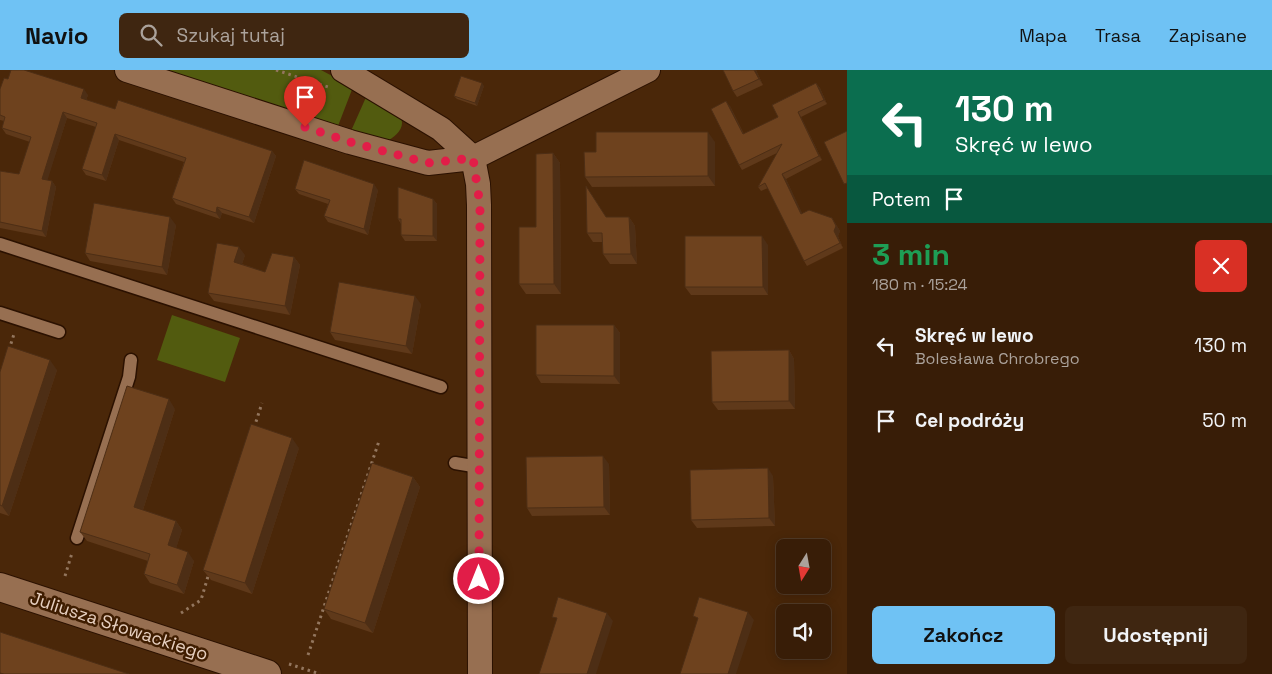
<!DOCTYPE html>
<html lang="pl">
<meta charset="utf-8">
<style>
:root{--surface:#381d07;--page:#3f2611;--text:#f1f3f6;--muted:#aba29b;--line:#523b28;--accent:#6fc2f4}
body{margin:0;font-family:"Space Grotesk",sans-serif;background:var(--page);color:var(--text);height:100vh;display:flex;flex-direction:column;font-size:19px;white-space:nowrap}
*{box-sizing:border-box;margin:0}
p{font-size:16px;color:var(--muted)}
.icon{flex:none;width:28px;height:28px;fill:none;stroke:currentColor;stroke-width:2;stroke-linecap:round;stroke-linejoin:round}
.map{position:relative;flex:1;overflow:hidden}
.drawer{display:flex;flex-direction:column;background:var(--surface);width:425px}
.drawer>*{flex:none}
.guide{background:#0b6e4f;color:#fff;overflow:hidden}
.needle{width:32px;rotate:191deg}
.buttons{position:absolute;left:776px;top:469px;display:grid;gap:10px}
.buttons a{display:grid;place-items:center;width:55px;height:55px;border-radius:8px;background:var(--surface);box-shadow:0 2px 12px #0003,0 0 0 1px var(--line);font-size:25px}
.pin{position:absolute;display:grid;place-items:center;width:42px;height:42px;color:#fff;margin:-51px -21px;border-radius:50% 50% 50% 0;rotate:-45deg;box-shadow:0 0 5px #0007}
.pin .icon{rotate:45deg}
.me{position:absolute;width:55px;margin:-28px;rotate:0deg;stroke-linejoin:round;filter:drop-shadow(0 0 4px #0008)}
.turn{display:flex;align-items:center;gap:18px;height:105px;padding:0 25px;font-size:22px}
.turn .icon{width:65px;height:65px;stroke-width:2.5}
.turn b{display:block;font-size:35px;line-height:42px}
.then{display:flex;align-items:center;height:48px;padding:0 25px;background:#0003;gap:10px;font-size:19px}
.round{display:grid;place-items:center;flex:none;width:52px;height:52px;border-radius:8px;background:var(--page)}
.summary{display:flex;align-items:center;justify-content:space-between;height:85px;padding:0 25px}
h1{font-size:30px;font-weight:700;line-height:38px;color:#1e9e55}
.cta{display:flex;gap:10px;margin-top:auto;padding:10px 25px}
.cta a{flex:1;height:58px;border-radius:8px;background:var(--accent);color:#111;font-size:20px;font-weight:700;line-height:58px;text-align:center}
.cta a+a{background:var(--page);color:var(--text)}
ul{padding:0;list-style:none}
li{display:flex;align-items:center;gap:15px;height:75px;padding:0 25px}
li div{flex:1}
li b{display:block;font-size:19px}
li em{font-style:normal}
header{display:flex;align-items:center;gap:30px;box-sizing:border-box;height:70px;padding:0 25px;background:var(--accent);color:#111}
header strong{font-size:24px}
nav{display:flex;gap:28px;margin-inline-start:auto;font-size:18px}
.search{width:350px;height:45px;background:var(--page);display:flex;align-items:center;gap:12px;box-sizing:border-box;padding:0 18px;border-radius:8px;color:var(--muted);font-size:19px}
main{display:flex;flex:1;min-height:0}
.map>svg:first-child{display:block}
.green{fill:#525b0f}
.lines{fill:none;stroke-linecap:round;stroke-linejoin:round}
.service-casing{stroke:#2b1100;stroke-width:15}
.minor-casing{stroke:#2b1100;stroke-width:26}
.tertiary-casing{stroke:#2b1100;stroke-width:30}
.path{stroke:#93765e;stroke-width:3;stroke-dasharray:2.5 4;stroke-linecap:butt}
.service{stroke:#976f51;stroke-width:12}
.minor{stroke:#976f51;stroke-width:24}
.tertiary{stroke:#976f51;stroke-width:28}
.wall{fill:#5f391a}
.shaded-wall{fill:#4d2e15}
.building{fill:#6e421e;stroke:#4d2e15}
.route{stroke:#e11d48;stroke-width:9;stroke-dasharray:0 16.2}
.labels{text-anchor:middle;stroke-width:5;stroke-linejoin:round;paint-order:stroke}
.street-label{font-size:18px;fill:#e7d0c0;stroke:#3f1d00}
</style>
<header>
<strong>Navio</strong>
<div class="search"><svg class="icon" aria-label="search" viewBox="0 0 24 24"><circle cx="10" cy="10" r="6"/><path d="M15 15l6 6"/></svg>Szukaj tutaj</div>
<nav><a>Mapa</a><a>Trasa</a><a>Zapisane</a></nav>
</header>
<main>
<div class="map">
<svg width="847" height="604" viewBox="0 0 847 604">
<rect width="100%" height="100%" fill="#4a2709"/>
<path class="green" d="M159,0H321L353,17L338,56Z
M367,25C375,30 393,38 398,44C409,56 395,67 386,72L351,61Z
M172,245L240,268L225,312L157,290Z"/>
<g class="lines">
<defs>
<path id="service" d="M0,174L441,317
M0,243L59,262
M455,393L479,397
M77,468L129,307L131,290"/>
<path id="minor" d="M127,0L350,72L428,93L473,88L648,0
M343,0L441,59L473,88
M473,88L478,114L479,135L480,604"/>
<path id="tertiary" d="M0,517L267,604"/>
</defs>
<use href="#service" class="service-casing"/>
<use href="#minor" class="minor-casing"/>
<use href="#tertiary" class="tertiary-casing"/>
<path class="path" d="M276,0L328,17
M9,280L14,264
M254,358L262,333
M65,506L72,483
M181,543L201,530L209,503
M308,585L379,371
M289,594L320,604"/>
<use href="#service" class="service"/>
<use href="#minor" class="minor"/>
<use href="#tertiary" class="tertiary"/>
</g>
<path class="wall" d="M723,0H756L763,15L737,27L733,21Z
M8,9L88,25L86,30L115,39L272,81L276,86L254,153L222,143L220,149L176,134L172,128L184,92L119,70L106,111L86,105L82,99L96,57L67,48L47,110L52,111L56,117L46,167L0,158V101L19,104L30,72L6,64L2,58L4,51L0,50V19Z
M816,13L820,18L827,34L801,47L822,90L786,109L802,144L832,148L840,161L838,166L843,178L807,196L804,191L768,118L761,121L758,117L777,83L742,100L739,95L730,36L744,64L778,47Z
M484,16L477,36L457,29L454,26Z
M715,72V116L592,117L585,107L596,82Z
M553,83L560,93L561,224H526L519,214L536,157Z
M295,119L378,120L368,165L328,152L324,146L328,134L299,124Z
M592,125L606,147H629L635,156L637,194H610L603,184V172H593L587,163Z
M433,129L437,134V171H405L401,165V154L398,149Z
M176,155L167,205L90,191L85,183Z
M768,175V225H691L685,217Z
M245,185L242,194L265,202L294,187L300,195L290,245L214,231L208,223Z
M421,234L412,284L335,270L330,262Z
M614,255L620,263V314L541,313L536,305Z
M789,280L794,289L795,339L718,340L712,332Z
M57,300L9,446L0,443V302Z
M175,339L143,440L176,451L182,460L176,478L194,491L184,524L150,513L144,504L148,491L87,471L80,462Z
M299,378L252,524L211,510L203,500Z
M609,394L610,445L532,446L527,438Z
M773,406L775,456L697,458L691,450Z
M413,407L420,417L373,563L331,549L324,539Z"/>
<path class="shaded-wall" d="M754,0H756L763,15L759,9Z
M482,13L484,16L477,36L475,33Z
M816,13L820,18L827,34L824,30Z
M84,19L88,25L85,34L81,28Z
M726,31L730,36L746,69L743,64Z
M63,42L67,48L46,115L42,109Z
M798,42L801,47L822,90L819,86Z
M708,62L715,72V116L708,106Z
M115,64L119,70L106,111L102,105Z
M272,81L276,86L254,153L249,147Z
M553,83L560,93L561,224L554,214Z
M782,104L786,109L805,149L801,144Z
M52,111L56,117L46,167L42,161Z
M374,114L378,120L368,165L364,159Z
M433,129L437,134V171L433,166Z
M217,137L222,143L220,149L216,143Z
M170,147L176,155L167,205L162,197Z
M629,147L635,156L637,194L631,184Z
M832,148L840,161L838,166L843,178L840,173L834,161Z
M762,166L768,175V225L763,217Z
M239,177L245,185L240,200L234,192Z
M294,187L300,195L290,245L285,236Z
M415,226L421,234L412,284L406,276Z
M614,255L620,263V314L614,306Z
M789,280L794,289L795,339L789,331Z
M50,290L57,300L9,446L2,436Z
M169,329L175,339L141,446L134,437Z
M292,368L299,378L252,524L245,513Z
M603,386L609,394L610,445L604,437Z
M768,398L773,406L775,456L769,448Z
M413,407L420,417L373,563L365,553Z
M176,451L182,460L174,485L168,475Z
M188,482L194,491L184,524L177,515Z
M748,542L754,550L736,604H728Z
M607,543L613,551L596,604H587Z"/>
<path class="building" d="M11,0H24L84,19L81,28L115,39L118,30L272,81L249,147L217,137L216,143L172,128L186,88L115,64L102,105L82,99L97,53L63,42L42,109L52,111L42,161L0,152V101L19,104L31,67L2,58L5,47L0,45V19L4,8L8,9Z
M723,0H754L759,9L733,21Z
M461,6L482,13L475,33L454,26Z
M816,13L824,30L798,42L819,86L782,104L801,144L809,140L832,148L836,156L834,161L840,173L804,191L765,113L758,117L782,74L739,95L711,39L726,31L743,64L778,47L772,35Z
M847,61V113L844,114L824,72Z
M596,62H708V106L585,107L584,82H596Z
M553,83L554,214H519V157H536V84Z
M304,90L374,114L364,159L324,146L330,130L295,119Z
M586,116L606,147H629L631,184H603L602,163H587Z
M398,117L433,129V166L401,165V149H398Z
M94,133L170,147L162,197L85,183Z
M685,166H762L763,217H685Z
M217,173L239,177L234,192L265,202L272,183L294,187L285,236L208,223Z
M339,212L415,226L406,276L330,262Z
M536,255H614V306L536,305Z
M8,276L50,290L2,436L0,435V302Z
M789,280V331L712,332L711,281Z
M127,316L169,329L134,437L176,451L168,475L188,482L177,515L144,504L150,484L80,462Z
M251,354L292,368L245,513L203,500Z
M603,386L604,437L527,438L526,387Z
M372,393L413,407L365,553L324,539Z
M768,398L769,448L691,450L690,400Z
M558,527L607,543L587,604H539L557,548L552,547Z
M699,527L748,542L728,604H680L698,548L693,546Z
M0,562L129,604H4L0,603Z"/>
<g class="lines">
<path class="route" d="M305,57L350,72L428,93L473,88L480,135L479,509"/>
</g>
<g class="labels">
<g class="street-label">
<text transform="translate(119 556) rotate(18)" y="6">Juliusza Słowackiego</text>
</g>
</g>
</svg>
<div class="buttons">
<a><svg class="needle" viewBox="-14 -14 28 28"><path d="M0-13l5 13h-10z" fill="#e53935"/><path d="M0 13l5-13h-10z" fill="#aba29b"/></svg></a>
<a><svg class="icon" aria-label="sound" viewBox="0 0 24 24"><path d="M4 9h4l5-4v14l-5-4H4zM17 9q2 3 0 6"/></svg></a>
</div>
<div class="pin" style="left:305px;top:57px;background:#d93025"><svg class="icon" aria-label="arrive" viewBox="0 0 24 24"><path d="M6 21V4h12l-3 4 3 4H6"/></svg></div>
<svg class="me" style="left:479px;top:509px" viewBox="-20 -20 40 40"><circle r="17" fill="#e11d48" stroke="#fff" stroke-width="3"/><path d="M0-11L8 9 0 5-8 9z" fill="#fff"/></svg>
</div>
<section class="drawer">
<div class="guide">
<div class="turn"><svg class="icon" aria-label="left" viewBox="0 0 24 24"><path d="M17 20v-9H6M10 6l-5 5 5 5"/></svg><div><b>130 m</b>Skręć w lewo</div></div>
<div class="then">Potem<svg class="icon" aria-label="arrive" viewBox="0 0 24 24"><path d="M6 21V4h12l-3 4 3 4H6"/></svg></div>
</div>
<div class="summary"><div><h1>3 min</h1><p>180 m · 15:24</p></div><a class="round" style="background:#d93025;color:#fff"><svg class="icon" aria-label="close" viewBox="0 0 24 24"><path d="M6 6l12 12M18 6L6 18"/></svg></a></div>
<ul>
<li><svg class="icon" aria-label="left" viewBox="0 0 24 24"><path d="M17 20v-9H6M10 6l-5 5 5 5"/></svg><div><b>Skręć w lewo</b><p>Bolesława Chrobrego</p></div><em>130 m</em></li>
<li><svg class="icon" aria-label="arrive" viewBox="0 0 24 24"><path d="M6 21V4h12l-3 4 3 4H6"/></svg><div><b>Cel podróży</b></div><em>50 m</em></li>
</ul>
<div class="cta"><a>Zakończ</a><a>Udostępnij</a></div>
</section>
</main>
